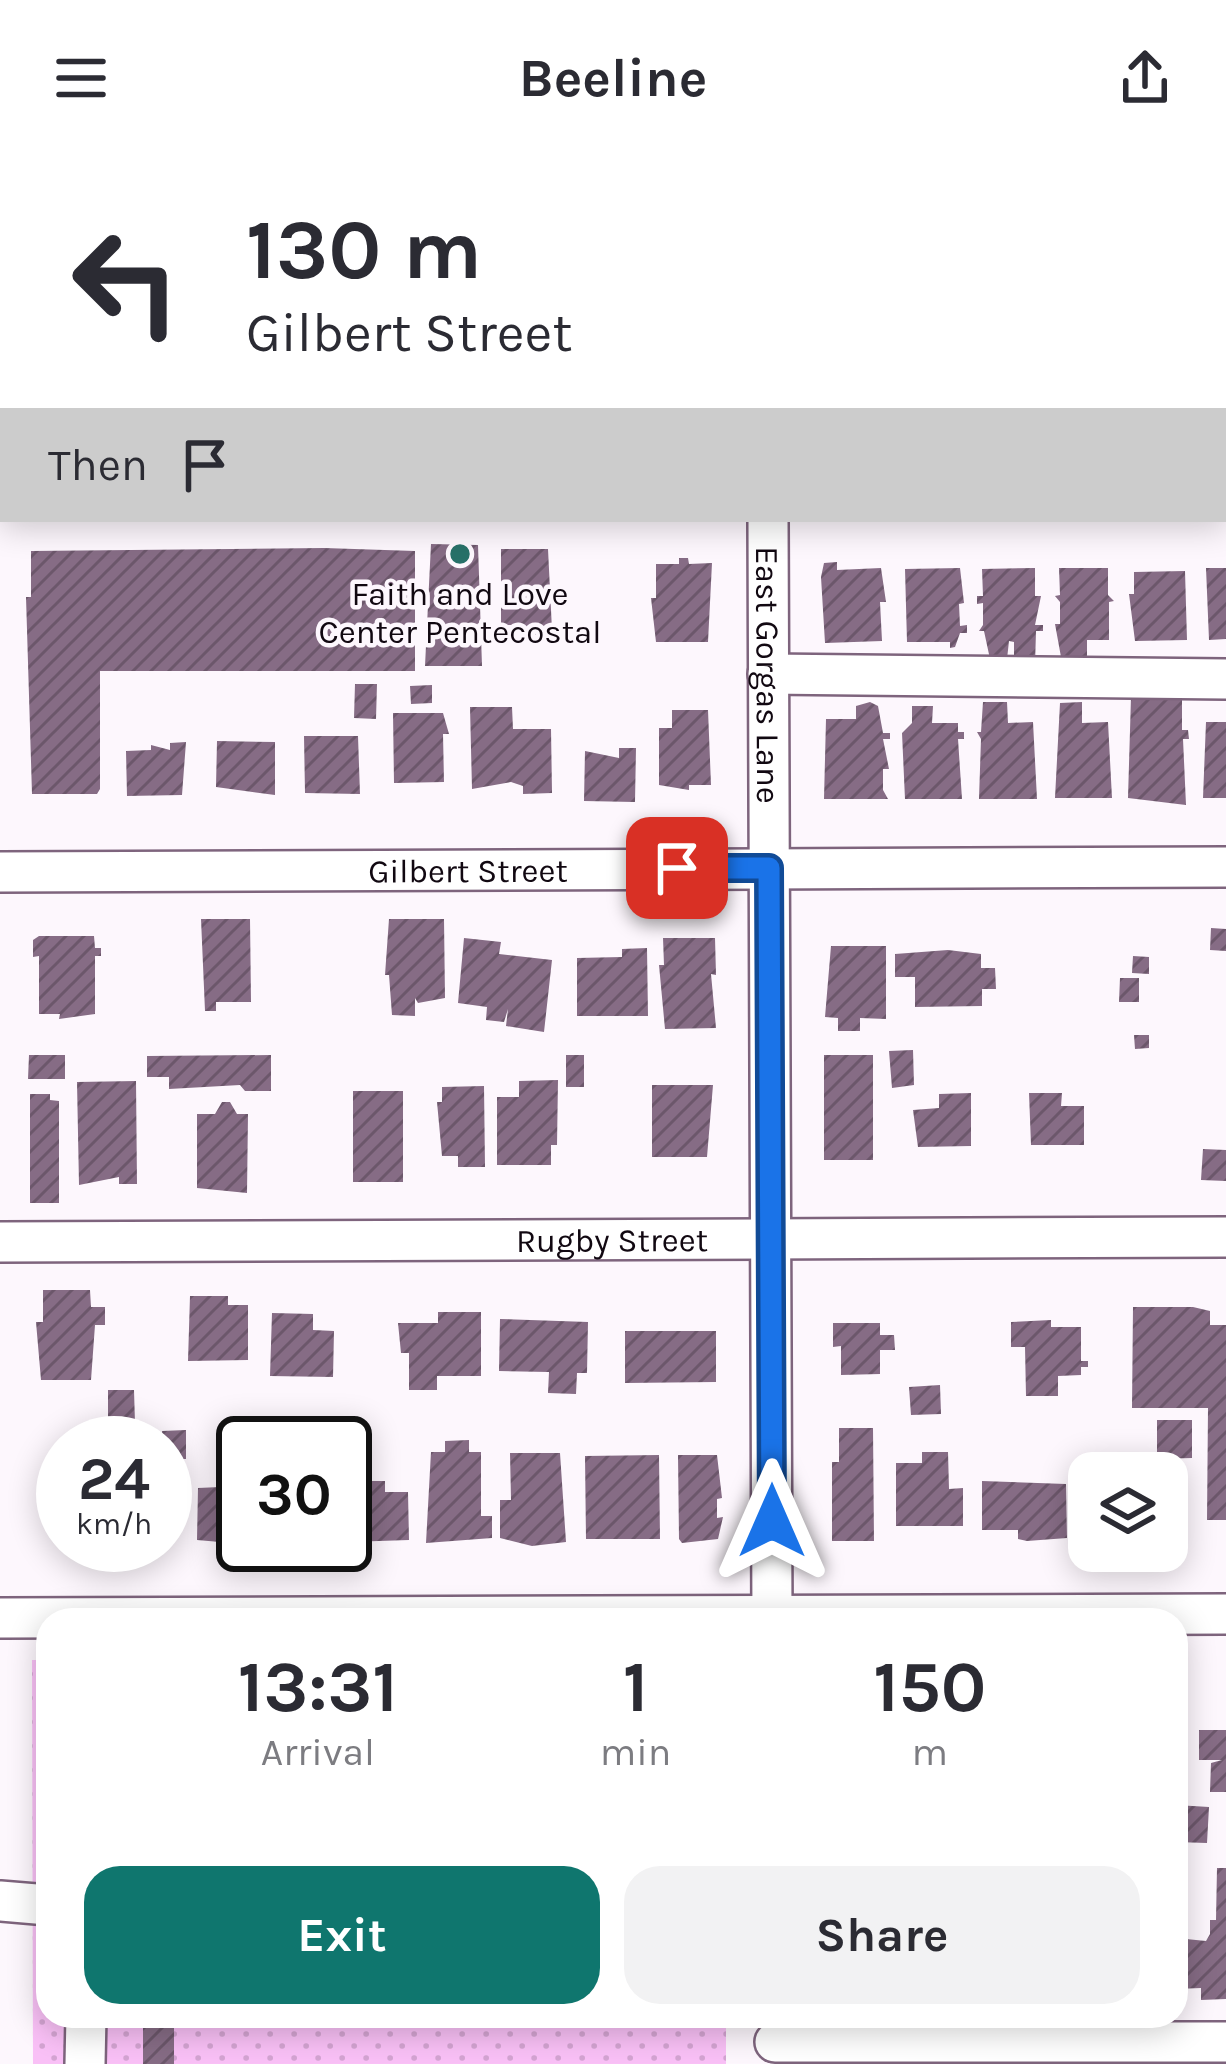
<!DOCTYPE html>
<style>
:root{--surface:#fff;--page:#f2f2f3;--text:#2b2b33;--muted:#7c7c81;--accent:#0f766e}
body{margin:0;font-family:Karla,sans-serif;background:var(--page);color:var(--text);height:100vh;display:flex;flex-direction:column;font-size:45px;white-space:nowrap}
*{box-sizing:border-box;margin:0}
p{font-size:39px;color:var(--muted)}
.icon{flex:none;width:66px;height:66px;fill:none;stroke:currentColor;stroke-width:2;stroke-linecap:round;stroke-linejoin:round}
.map{position:relative;flex:1;overflow:hidden}
.details{position:absolute;left:36px;top:1452px;width:1152px;height:420px;display:flex;flex-direction:column;background:var(--surface);border-radius:36px;box-shadow:0 6px 30px #0003}
.details>*{flex:none}
.banner{position:absolute;left:0px;top:0px;width:1227px;height:366px;box-shadow:0 6px 30px #0003;background:#fff;color:var(--text);overflow:hidden}
.fabs{position:absolute;left:1068px;top:1296px;display:grid;gap:24px}
.fabs a{display:grid;place-items:center;width:120px;height:120px;border-radius:24px;background:var(--surface);box-shadow:0 6px 30px #0003;font-size:60px}
.speed{position:absolute;left:36px;top:1260px;display:flex;gap:24px;font-size:60px;font-weight:700;text-align:center}
.speed>*{display:grid;place-content:center;width:156px;height:156px;border-radius:50%;background:var(--surface);box-shadow:0 6px 30px #0003;line-height:1}
.speed small{font-size:30px;font-weight:400}
.speed .limit{border:6px solid #111;border-radius:18px;background:#fff;color:#111}
.pin{position:absolute;display:grid;place-items:center;width:102px;height:102px;color:#fff;margin:-51px;border-radius:24px;box-shadow:0 6px 18px #0006}
.me{position:absolute;width:132px;margin:-66px;rotate:0deg;stroke-linejoin:round;filter:drop-shadow(0 0 9px #0008)}
.turn{display:flex;align-items:center;gap:42px;height:252px;padding:0 48px;font-size:54px}
.turn .icon{width:156px;height:156px;stroke-width:2.5}
.turn b{display:block;font-size:84px;line-height:102px}
.then{display:flex;align-items:center;height:114px;padding:0 48px;background:#0003;gap:24px;font-size:45px}
.eta{display:flex;justify-content:space-evenly;align-items:center;height:204px;text-align:center}
.eta b{font-size:72px;font-weight:700;line-height:84px}
.action{display:flex;gap:24px;margin-top:auto;padding:24px 48px}
.action a{flex:1;height:138px;border-radius:36px;background:var(--accent);color:#fff;font-size:48px;font-weight:700;line-height:138px;text-align:center}
.action a+a{background:var(--page);color:var(--text)}
header{display:flex;justify-content:space-between;align-items:center;height:156px;padding:0 48px;background:var(--surface);font-size:54px;font-weight:700}
.map>svg:first-child{display:block}
.park{fill:url(#park-dots)}
.building{fill:url(#building-hatch)}
.lines{fill:none;stroke-linecap:round;stroke-linejoin:round}
.minor-casing{stroke:#7e647d;stroke-width:44}
.minor{stroke:#fff;stroke-width:39}
.route-casing{stroke:#114b97;stroke-width:30}
.route{stroke:#1a73e8;stroke-width:21}
.poi-dot{fill:#287169;stroke:#fdf7fd;stroke-width:4.5}
.labels{text-anchor:middle;stroke-width:9;stroke-linejoin:round;paint-order:stroke}
.poi-label{font-size:33px;fill:#110811;stroke:#fdf7fd}
.street-label{font-size:33px;fill:#110811;stroke:#fdf7fd}
</style>
<header><svg class="icon" aria-label="menu" viewBox="0 0 24 24"><path d="M4 6h16M4 12h16M4 18h16"/></svg>Beeline<svg class="icon" aria-label="share" viewBox="0 0 24 24"><path d="M12 15V3M7 8l5-5 5 5M5 13v7h14v-7"/></svg></header>
<div class="map">
<svg width="1226" height="1908" viewBox="0 0 1226 1908">
<defs>
<pattern id="park-dots" width="8" height="8" patternUnits="userSpaceOnUse" patternTransform="scale(3)"><rect width="8" height="8" fill="#f9c0f6"/><path d="M2 2h.1M6 6h.1" fill="none" stroke="#d4a4d2" stroke-width="1.8" stroke-linecap="round"/></pattern>
<pattern id="building-hatch" width="6" height="6" patternUnits="userSpaceOnUse" patternTransform="scale(3)"><rect width="6" height="6" fill="#866c85"/><path d="M-1 1l2-2M0 6l6-6M5 7l2-2" fill="none" stroke="#6c576b"/></pattern>
</defs>
<rect width="100%" height="100%" fill="#fdf7fd"/>
<path class="park" d="M32,1504H48V1860H726V1908H33Z"/>
<path class="building" d="M431,388L478,389L482,510H425Z
M324,392L415,395V515H100V633L97,638H32L26,441H31V395Z
M501,393H548L552,474L546,480L521,477V469H501Z
M679,402H688L689,408L712,407L708,486H656L651,442H656V408H679Z
M837,406V414L881,412L886,446H880L882,485L825,487L821,421L824,407Z
M960,412L964,447L959,448L960,470L967,469V477H960L955,491L950,492V486H907L905,413Z
M1035,412V440H1041L1035,469H1043V475H1036L1035,509H1014V486L1009,485L1007,503H990L984,475H979L983,469V447L977,448V440H983L982,413Z
M1059,412H1108V439L1114,445L1109,446V484H1087V500L1061,501L1055,468H1060V446L1055,440L1060,439Z
M1206,412H1226V483L1209,484Z
M1185,415L1187,484L1135,485L1129,438H1134V416Z
M355,528H377L376,563L354,562Z
M432,529V547L411,548L410,530Z
M1182,540V574H1188L1189,583H1183L1186,649L1128,642L1131,541Z
M870,546L878,550L883,577H890V583H883L889,613H883V634L888,643H824L826,563H856V550Z
M983,546H1007L1008,567L1033,566L1037,643H979L981,583L977,576H981Z
M1082,546V567L1108,566L1112,642H1055L1060,547Z
M912,550H933L932,567H958V576H964V583H958L962,643H905L902,577L912,567Z
M470,551H512L513,573H551L552,637L523,638V630L511,626L472,633Z
M672,554H708L711,629H689V634L659,629V572H672Z
M393,557H443L449,578H443L444,626L394,627Z
M1206,566H1226V642H1203Z
M304,580H358L360,638L305,637Z
M217,585L275,586V639L216,631Z
M186,586L182,639L127,640L126,595L151,594V589L170,594V587Z
M619,592H636L635,646L584,645L585,595L619,602Z
M201,763H250L251,846H216V855H205Z
M389,763H444L445,842L418,847L415,842V860L392,859L389,819H385Z
M1211,772L1226,773V795L1210,794Z
M39,780H94L95,792H101V800H95V858L59,863L60,858H39V800L33,801V784Z
M464,782L501,786L499,798L552,804L544,876L506,870L508,853L504,866L486,864L487,851L458,847Z
M663,782H715L716,819L711,818L716,872L665,873L659,809H664Z
M831,790H886V863L860,862V875H838V862L825,861Z
M647,792L648,860H577V802L622,801V793Z
M948,794L981,798V812H995L996,833H982V850L915,851V821H895V798Z
M1133,800L1149,801V818L1132,817Z
M1120,822H1139V846H1119Z
M1134,879H1149V892L1135,893Z
M913,894L914,929L892,932L889,895Z
M29,899H65V923H28Z
M271,899V935H245L240,929L169,933V921H147V900Z
M566,899H584V931H566Z
M824,899H873V1004H824Z
M558,924L557,989H551V1009H497V941H519V925Z
M136,925L137,1028H119V1021L79,1029L77,926Z
M652,929H713L707,1001H652Z
M484,930L485,1011H458V1000H442L437,946H442V931Z
M353,935H403V1026H353Z
M971,937V990L918,991L913,954L939,952V938Z
M1029,937H1062L1061,950H1084V989H1031Z
M30,938H50V944L59,945V1047H30Z
M222,946H230L237,958H248L247,1037L197,1032V958H215Z
M1203,993L1226,994V1025L1201,1024Z
M43,1134H90L91,1151H105V1169H95L91,1224H41L36,1166H43Z
M190,1140H228V1149H248V1204L188,1205Z
M1133,1151H1193L1210,1155V1169H1226V1364H1207L1208,1252H1132Z
M438,1156H481V1220H437V1234H409V1197H401L398,1167H438Z
M272,1157L313,1158V1174L334,1175L333,1221L270,1220Z
M500,1163L588,1166L587,1217H577L576,1238L548,1237L549,1216L499,1215Z
M1051,1164V1171H1081V1205H1088V1211H1081V1219L1058,1220V1240H1026L1025,1191H1011V1166Z
M833,1167H880V1179H894L895,1194H880V1218L841,1219V1190L833,1191Z
M625,1175H716V1226L625,1227Z
M940,1229L941,1258L911,1259L909,1231Z
M108,1234H134L135,1267H108Z
M1157,1264H1192V1302L1157,1303Z
M262,1270H283V1287H262Z
M839,1272H873L874,1385H832V1306H839Z
M186,1274V1303H165L162,1275Z
M469,1284V1296H481V1360H492V1382L426,1387L431,1296H445V1285Z
M922,1296H948L949,1333L963,1332V1370H896V1307H922Z
M510,1297H560L566,1386L532,1390L500,1382V1344H511Z
M659,1299L660,1383H586L585,1300Z
M678,1299H717L722,1342L717,1343V1362L723,1361L718,1383L682,1387L679,1383Z
M219,1316H243V1388L197,1384L198,1332L220,1331Z
M57,1319H63V1385H57V1364H47V1341H57Z
M1167,1323H1178L1179,1368H1167Z
M363,1325H385V1336H408L409,1384L348,1386L347,1335L363,1336Z
M982,1325L1066,1328L1067,1382L1027,1385L1018,1383V1374H982Z
M165,1344H169L170,1392H165Z
M1199,1574H1226V1636H1210L1211,1607L1222,1604H1199Z
M1176,1649L1209,1651L1207,1687L1176,1686Z
M1217,1712H1226V1843L1201,1844V1832L1176,1833V1782L1206,1785L1210,1778V1764H1216Z
M143,1860H174V1908H143Z"/>
<g class="lines">
<defs>
<g id="minor">
<path d="M767,0V3"/>
<path d="M1214,3V0"/>
<path d="M1224,325H1226"/>
<path d="M0,330H3"/>
<path id="s1" d="M768,363L772,1464"/>
<path d="M768,518L1226,523"/>
<path id="s2" d="M0,716L1226,711"/>
<path id="s3" d="M0,1086L1226,1081"/>
<path d="M0,1462L1226,1458"/>
<path d="M0,1745L48,1749"/>
<path d="M775,1886H1226"/>
<path d="M85,1908L86,1860"/>
</g>
</defs>
<use href="#minor" class="minor-casing"/>
<use href="#minor" class="minor"/>
</g>
<g class="lines">
<defs>
<path id="route" d="M677,712H769L772,1365"/>
</defs>
<use href="#route" class="route-casing"/>
<use href="#route" class="route"/>
</g>
<circle class="poi-dot" cx="460" cy="398" r="12"/>
<g class="labels">
<g class="poi-label">
<text x="460" y="449">Faith and Love<tspan x="460" dy="38">Center Pentecostal</tspan></text>
</g>
<g class="street-label">
<text dy="12" stroke="none"><textPath href="#s1" startOffset="156">East Gorgas Lane</textPath></text>
<text dy="12" stroke="none"><textPath href="#s2" startOffset="468">Gilbert Street</textPath></text>
<text dy="12" stroke="none"><textPath href="#s3" startOffset="612">Rugby Street</textPath></text>
</g>
</g>
</svg>
<div class="fabs">
<a><svg class="icon" aria-label="layers" viewBox="0 0 24 24"><path d="M12 4l9 5-9 5-9-5zM3 14l9 5 9-5"/></svg></a>
</div>
<div class="speed"><div>24<small>km/h</small></div><div class="limit">30</div></div>
<div class="pin" style="left:677px;top:712px;background:#d93025"><svg class="icon" aria-label="arrive" viewBox="0 0 24 24"><path d="M6 21V4h12l-3 4 3 4H6"/></svg></div>
<svg class="me" style="left:772px;top:1365px" viewBox="-20 -20 40 40"><path d="M0-17L14 15 0 8-14 15z" fill="#1a73e8" stroke="#fff" stroke-width="4"/></svg>
<div class="banner">
<div class="turn"><svg class="icon" aria-label="left" viewBox="0 0 24 24"><path d="M17 20v-9H6M10 6l-5 5 5 5"/></svg><div><b>130 m</b>Gilbert Street</div></div>
<div class="then">Then<svg class="icon" aria-label="arrive" viewBox="0 0 24 24"><path d="M6 21V4h12l-3 4 3 4H6"/></svg></div>
</div>
<section class="details">
<div class="eta">
<div><b>13:31</b><p>Arrival</p></div>
<div><b>1</b><p>min</p></div>
<div><b>150</b><p>m</p></div>
</div>
<div class="action"><a>Exit</a><a>Share</a></div>
</section>
</div>
